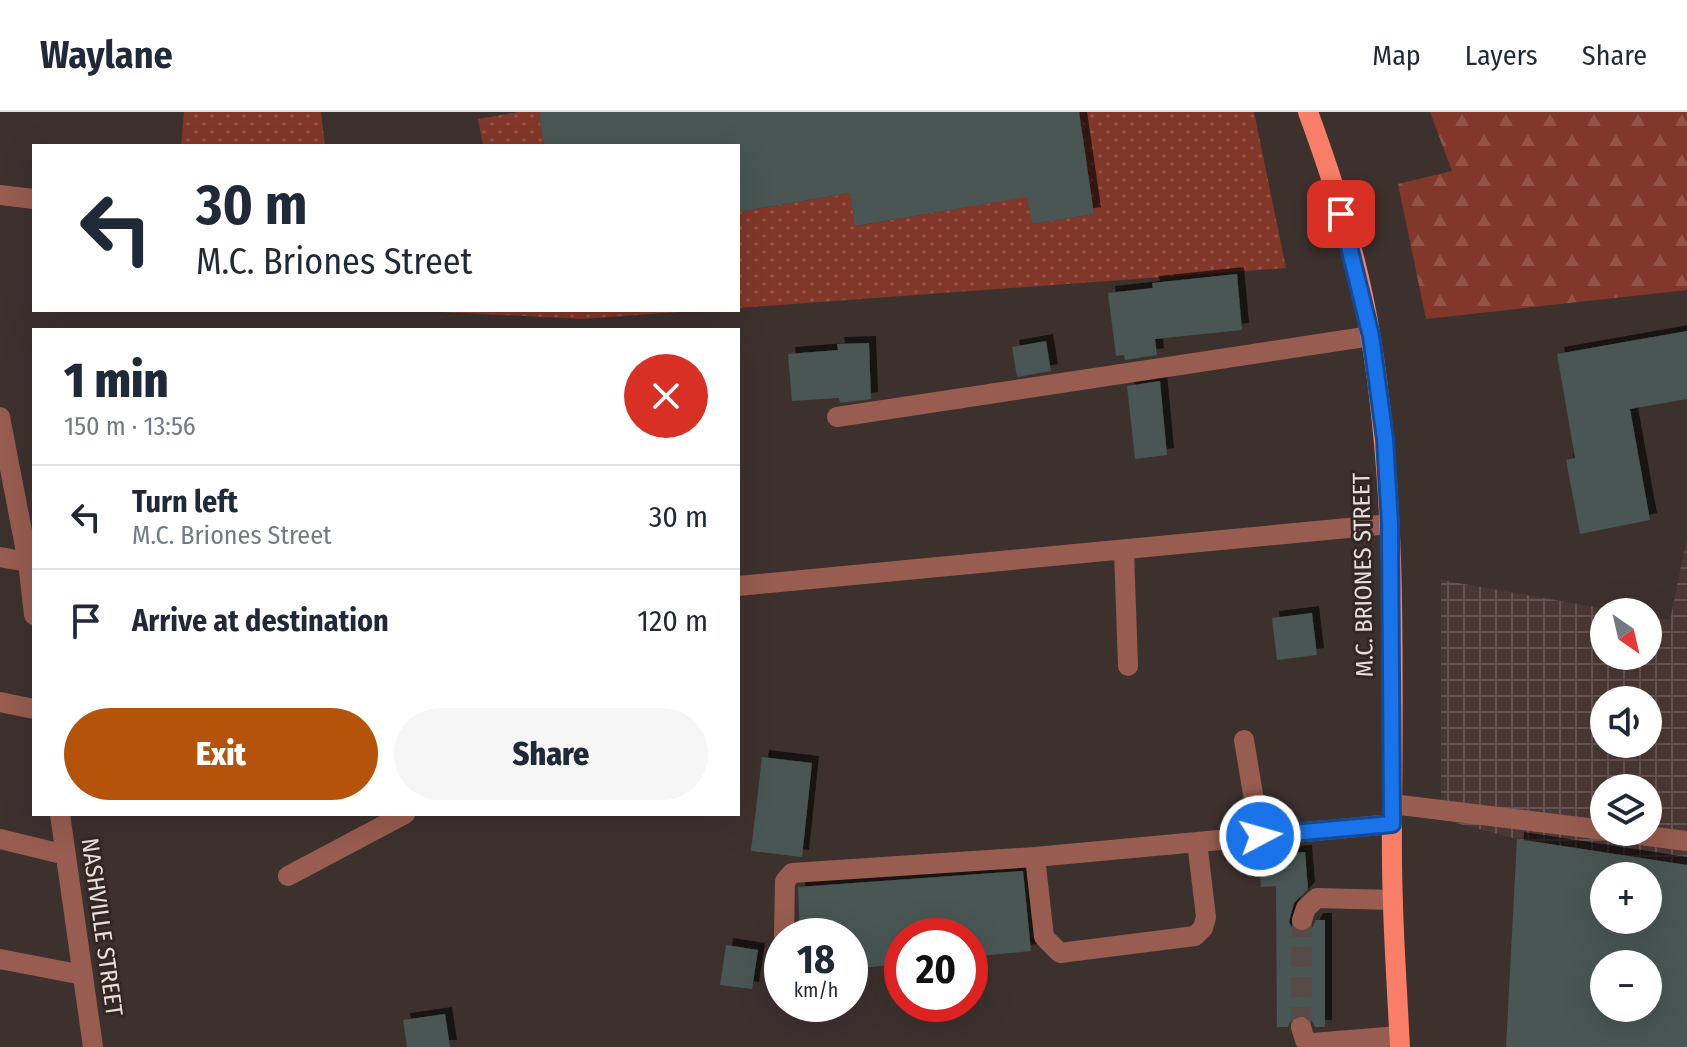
<!DOCTYPE html>
<meta charset="utf-8">
<style>
:root{--surface:#fff;--page:#f6f6f7;--text:#1f2937;--muted:#747a83;--line:#e0e1e3;--accent:#b45309}
body{margin:0;font-family:"Fira Sans Condensed",sans-serif;background:var(--page);color:var(--text);height:100vh;display:flex;flex-direction:column;font-size:30px;white-space:nowrap}
*{box-sizing:border-box;margin:0}
p{font-size:26px;color:var(--muted)}
.icon{flex:none;width:44px;height:44px;fill:none;stroke:currentColor;stroke-width:2;stroke-linecap:round;stroke-linejoin:round}
.map{position:relative;flex:1;overflow:hidden}
.side{position:absolute;left:32px;top:216px;width:708px;height:488px;display:flex;flex-direction:column;background:var(--surface);border-radius:0px;box-shadow:0 8px 32px #0002}
.side>*{flex:none}
.hud{position:absolute;left:32px;top:32px;width:708px;height:168px;border-radius:0px;box-shadow:0 8px 32px #0002;background:#fff;color:var(--text);overflow:hidden}
.needle{width:52px;rotate:146deg}
.fabs{position:absolute;left:1590px;top:486px;display:grid;gap:16px}
.fabs a{display:grid;place-items:center;width:72px;height:72px;border-radius:50%;background:var(--surface);box-shadow:0 8px 32px #0002;font-size:40px}
.speed{position:absolute;left:764px;top:806px;display:flex;gap:16px;font-size:40px;font-weight:700;text-align:center}
.speed>*{display:grid;place-content:center;width:104px;height:104px;border-radius:50%;background:var(--surface);box-shadow:0 8px 32px #0002;line-height:1}
.speed small{font-size:20px;font-weight:400}
.speed .limit{border:12px solid #d22;background:#fff;color:#111}
.pin{position:absolute;display:grid;place-items:center;width:68px;height:68px;color:#fff;margin:-34px;border-radius:16px;box-shadow:0 4px 12px #0006}
.me{position:absolute;width:88px;margin:-44px;rotate:84deg;stroke-linejoin:round;filter:drop-shadow(0 0 6px #0008)}
.turn{display:flex;align-items:center;gap:28px;height:168px;padding:0 32px;font-size:36px}
.turn .icon{width:104px;height:104px;stroke-width:2.5}
.turn b{display:block;font-size:56px;line-height:68px}
.round{display:grid;place-items:center;flex:none;width:84px;height:84px;border-radius:42px;background:var(--page)}
.headline{display:flex;align-items:center;justify-content:space-between;height:136px;padding:0 32px}
h1{font-size:48px;font-weight:800;line-height:60px}
.action{display:flex;gap:16px;margin-top:auto;padding:16px 32px}
.action a{flex:1;height:92px;border-radius:48px;background:var(--accent);color:#fff;font-size:32px;font-weight:800;line-height:92px;text-align:center}
.action a+a{background:var(--page);color:var(--text)}
ul{padding:0;list-style:none}
li{display:flex;align-items:center;gap:24px;height:104px;padding:0 32px;border-top:2px solid var(--line)}
li div{flex:1}
li b{display:block;font-size:30px}
li em{font-style:normal}
header{display:flex;align-items:center;gap:48px;box-sizing:border-box;height:112px;padding:0 40px;background:var(--surface);border-bottom:2px solid var(--line)}
header strong{font-size:38px}
nav{display:flex;gap:44px;margin-inline-start:auto;font-size:28px}
.map>svg:first-child{display:block}
.industrial{fill:url(#industrial-grid);fill-rule:evenodd}
.grass{fill:url(#grass-dots)}
.forest{fill:url(#forest-firs)}
.building{fill:#485652;fill-rule:evenodd;filter:url(#shadow)}
.lines{fill:none;stroke-linecap:round;stroke-linejoin:round}
.minor-tunnel{stroke:#564b48;stroke-width:20;stroke-dasharray:20 10;stroke-linecap:butt}
.minor{stroke:#985c50;stroke-width:20}
.major{stroke:#f97e67;stroke-width:20}
.route-casing{stroke:#114b97;stroke-width:20}
.route{stroke:#1a73e8;stroke-width:14}
.labels{text-anchor:middle;stroke-width:6;stroke-linejoin:round;paint-order:stroke}
.street-label{font-size:24px;fill:#e6dedc;stroke:#332724}
</style>
<header>
<strong>Waylane</strong>
<nav><a>Map</a><a>Layers</a><a>Share</a></nav>
</header>
<div class="map">
<svg width="1687" height="935" viewBox="0 0 1687 935">
<defs>
<pattern id="industrial-grid" width="8" height="8" patternUnits="userSpaceOnUse" patternTransform="scale(2)"><rect width="8" height="8" fill="#4b3834"/><path d="M0 4h8M4 0v8" fill="none" stroke="#655451"/></pattern>
<pattern id="grass-dots" width="8" height="8" patternUnits="userSpaceOnUse" patternTransform="scale(2)"><rect width="8" height="8" fill="#813729"/><path d="M2 2h.1M6 6h.1" fill="none" stroke="#935447" stroke-width="1.8" stroke-linecap="round"/></pattern>
<pattern id="forest-firs" width="22" height="20" patternUnits="userSpaceOnUse" patternTransform="scale(2)"><rect width="22" height="20" fill="#813729"/><path d="M5 1l3.5 6h-7zM16 11l3.5 6h-7z" fill="#935447"/></pattern>
<filter id="shadow"><feDropShadow dx="7" dy="-7" stdDeviation="0" flood-color="#0009"/></filter>
</defs>
<rect width="100%" height="100%" fill="#3d312e"/>
<path class="industrial" d="M1687,426V753L1517,727L1441,707V468L1623,500H1604V544H1648V504L1670,508ZM1604,588H1648V632H1604ZM1604,676H1648V720H1604Z"/>
<path class="grass" d="M184,0H321L325,34H181Z
M518,0H539L544,34H483L478,7Z
M1079,0H1254L1286,156L738,196V100L850,81L856,114L996,90L1016,16L1032,112L1094,102Z
M403,198H707L582,207Z"/>
<path class="forest" d="M1430,0H1687V178L1426,207L1398,72L1452,59Z"/>
<path class="building" d="M539,0H1079L1094,102L1032,112L1027,85L855,114L850,81L738,100V34H544Z
M1237,162L1242,218L1155,227L1157,243L1125,248L1124,243L1116,244L1108,181L1153,176L1152,171Z
M1687,219V287L1630,297L1650,408L1580,422L1566,348L1575,346L1557,242Z
M1046,229L1051,259L1017,265L1012,235Z
M869,231L871,287L840,291L839,286L792,289L788,242L838,238L837,232Z
M1160,269L1167,343L1135,347L1127,274Z
M1312,501L1317,543L1277,548L1272,506Z
M762,645L812,651L802,745L751,739Z
M1517,727L1687,753V935H1506ZM1604,764H1648V808H1604ZM1604,852H1648V896H1604Z
M1305,740L1308,777L1294,791L1289,810L1293,817L1304,821L1311,817L1316,808H1325V915H1315L1310,906L1303,902L1292,906L1288,915H1277L1276,774L1261,775L1259,743Z
M1023,759L1031,839L970,845V824H902V852L850,857V824H800L798,775Z
M726,833L758,838L752,877L720,873Z
M445,902L450,935H407L403,908Z"/>
<g class="lines">
<path class="minor-tunnel" d="M1301,915L1302,808"/>
<path class="minor" d="M0,83L34,87
M0,305L28,450L34,503
M837,305L1371,224
M1124,439L1128,554
M0,445L28,450
M738,474L1390,412
M0,590L34,597
M1244,628L1260,724
M1392,692L1604,718
M60,702L93,935
M1617,720L1687,729
M0,727L66,743
M1035,745L1044,825L1060,841L1195,824L1203,816L1206,805L1197,730
M288,764L405,702
M1302,808L1306,796L1317,786L1393,788
M784,824L785,769L792,761L1035,745L1392,712
M0,847L83,863
M1301,915L1305,928L1312,931L1399,924"/>
<path class="major" d="M1308,0C1335,73 1359,150 1371,227C1397,387 1393,550 1392,711C1391,786 1396,860 1400,935"/>
</g>
<g class="lines">
<defs>
<path id="route" d="M1260,724L1392,712L1390,412L1385,327L1371,224L1341,102"/>
</defs>
<use href="#route" class="route-casing"/>
<use href="#route" class="route"/>
</g>
<g class="labels">
<g class="street-label">
<text transform="translate(1363 463) rotate(-91)" y="8">M.C. BRIONES STREET</text>
<text transform="translate(102 815) rotate(82)" y="8">NASHVILLE STREET</text>
</g>
</g>
</svg>
<div class="fabs">
<a><svg class="needle" viewBox="-14 -14 28 28"><path d="M0-13l5 13h-10z" fill="#e53935"/><path d="M0 13l5-13h-10z" fill="#747a83"/></svg></a>
<a><svg class="icon" aria-label="sound" viewBox="0 0 24 24"><path d="M4 9h4l5-4v14l-5-4H4zM17 9q2 3 0 6"/></svg></a>
<a><svg class="icon" aria-label="layers" viewBox="0 0 24 24"><path d="M12 4l9 5-9 5-9-5zM3 14l9 5 9-5"/></svg></a>
<a>+</a>
<a>−</a>
</div>
<div class="speed"><div>18<small>km/h</small></div><div class="limit">20</div></div>
<div class="pin" style="left:1341px;top:102px;background:#d93025"><svg class="icon" aria-label="arrive" viewBox="0 0 24 24"><path d="M6 21V4h12l-3 4 3 4H6"/></svg></div>
<svg class="me" style="left:1260px;top:724px" viewBox="-20 -20 40 40"><circle r="17" fill="#1a73e8" stroke="#fff" stroke-width="3"/><path d="M0-11L8 9 0 5-8 9z" fill="#fff"/></svg>
<div class="hud">
<div class="turn"><svg class="icon" aria-label="left" viewBox="0 0 24 24"><path d="M17 20v-9H6M10 6l-5 5 5 5"/></svg><div><b>30 m</b>M.C. Briones Street</div></div>
</div>
<section class="side">
<div class="headline"><div><h1>1 min</h1><p>150 m · 13:56</p></div><a class="round" style="background:#d93025;color:#fff"><svg class="icon" aria-label="close" viewBox="0 0 24 24"><path d="M6 6l12 12M18 6L6 18"/></svg></a></div>
<ul>
<li><svg class="icon" aria-label="left" viewBox="0 0 24 24"><path d="M17 20v-9H6M10 6l-5 5 5 5"/></svg><div><b>Turn left</b><p>M.C. Briones Street</p></div><em>30 m</em></li>
<li><svg class="icon" aria-label="arrive" viewBox="0 0 24 24"><path d="M6 21V4h12l-3 4 3 4H6"/></svg><div><b>Arrive at destination</b></div><em>120 m</em></li>
</ul>
<div class="action"><a>Exit</a><a>Share</a></div>
</section>
</div>
